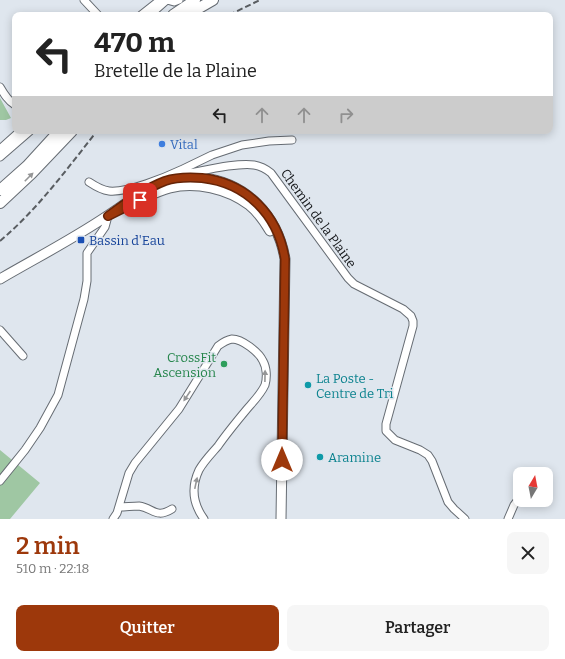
<!DOCTYPE html>
<html lang="fr">
<meta charset="utf-8">
<style>
:root{--surface:#fff;--page:#f6f6f6;--text:#222;--muted:#767676;--accent:#9d380b}
body{margin:0;font-family:Bitter,serif;background:var(--page);color:var(--text);height:100vh;display:flex;flex-direction:column;font-size:15px;white-space:nowrap}
*{box-sizing:border-box;margin:0}
p{font-size:13px;color:var(--muted)}
.icon{flex:none;width:22px;height:22px;fill:none;stroke:currentColor;stroke-width:2;stroke-linecap:round;stroke-linejoin:round}
.map{position:relative;height:519px;overflow:hidden}
.panel{display:flex;flex-direction:column;background:var(--surface);flex:1}
.panel>*{flex:none}
.hud{position:absolute;left:12px;top:12px;width:541px;height:122px;border-radius:8px;box-shadow:0 2px 10px #0003;background:#fff;color:var(--text);overflow:hidden}
.needle{width:26px;rotate:10deg}
.controls{position:absolute;left:513px;top:467px;display:grid;gap:8px}
.controls a{display:grid;place-items:center;width:40px;height:40px;border-radius:8px;background:var(--surface);box-shadow:0 2px 10px #0003;font-size:20px}
.pin{position:absolute;display:grid;place-items:center;width:34px;height:34px;color:#fff;margin:-17px;border-radius:8px;box-shadow:0 2px 6px #0006}
.me{position:absolute;width:44px;margin:-22px;rotate:0deg;stroke-linejoin:round;filter:drop-shadow(0 0 3px #0008)}
.turn{display:flex;align-items:center;gap:14px;height:84px;padding:0 16px;font-size:18px}
.turn .icon{width:52px;height:52px;stroke-width:2.5}
.turn b{display:block;font-size:28px;line-height:34px}
.lanes{display:flex;align-items:center;height:38px;padding:0 16px;background:#0003;justify-content:center;gap:20px;direction:ltr}
.lanes .off{opacity:.35}
.round{display:grid;place-items:center;flex:none;width:42px;height:42px;border-radius:8px;background:var(--page)}
.overview{display:flex;align-items:center;justify-content:space-between;height:68px;padding:0 16px}
h1{font-size:24px;font-weight:600;line-height:30px;color:var(--accent)}
.button{display:flex;gap:8px;margin-top:auto;padding:8px 16px}
.button a{flex:1;height:46px;border-radius:8px;background:var(--accent);color:#fff;font-size:16px;font-weight:600;line-height:46px;text-align:center}
.button a+a{background:var(--page);color:var(--text)}
.map>svg:first-child{display:block}
.green{fill:#9fc7a3}
.lines{fill:none;stroke-linecap:round;stroke-linejoin:round}
.minor-casing{stroke:#666c73;stroke-width:9}
.major-casing{stroke:#666c73;stroke-width:11}
.highway-casing{stroke:#666c73;stroke-width:12}
.minor{stroke:#fff;stroke-width:7}
.major{stroke:#fff;stroke-width:9}
.highway{stroke:#fff;stroke-width:10}
.rail{stroke:#595d61;stroke-width:2;stroke-dasharray:6 3;stroke-linecap:butt}
.oneway{fill:#959697}
.route-casing{stroke:#662407;stroke-width:10}
.route{stroke:#9d380b;stroke-width:7}
.shop-dot{fill:#3f7fe0;stroke:#dfe6ee;stroke-width:1.5}
.transit-dot{fill:#1a4fb4;stroke:#dfe6ee;stroke-width:1.5}
.leisure-dot{fill:#2e9e5b;stroke:#dfe6ee;stroke-width:1.5}
.culture-dot{fill:#0f9aa8;stroke:#dfe6ee;stroke-width:1.5}
.labels{text-anchor:middle;stroke-width:3;stroke-linejoin:round;paint-order:stroke}
.shop-label{font-size:13px;fill:#366cbe;stroke:#dfe6ee;text-anchor:start}
.street-label{font-size:13px;fill:#131518;stroke:#dfe6ee}
.transit-label{font-size:13px;fill:#164399;stroke:#dfe6ee;text-anchor:start}
.leisure-label{font-size:13px;fill:#27864d;stroke:#dfe6ee;text-anchor:end}
.culture-label{font-size:13px;fill:#0d838f;stroke:#dfe6ee;text-anchor:start}
</style>
<div class="map">
<svg width="565" height="519" viewBox="0 0 565 519">
<rect width="100%" height="100%" fill="#dfe6ee"/>
<path class="green" d="M0,98L11,118L6,120H0Z
M0,450L40,483L10,519H0Z"/>
<g class="lines">
<defs>
<path id="minor" d="M84,0L98,15
M167,0L174,2L179,0
M141,15L160,0
M150,15L167,0
M0,87C4,94 8,101 15,105
M0,149L20,131
M0,157L30,131
M184,174L183,169L212,155L242,145L269,141L292,140
M185,174C203,171 237,162 254,165C260,166 266,169 271,173L348,278L354,284L403,309L411,316L413,321V326L386,424V431L395,440L420,450L428,455L432,461L448,502L454,509L465,519
M89,182C95,186 101,190 109,191C127,193 166,177 183,169
M0,330L23,356
M0,481L25,450L40,428L58,395L84,299L87,281V253L105,227L108,216
M119,507C126,507 132,506 139,506C153,508 156,519 172,509
M113,519L117,513L129,473L135,463L179,409L218,346C222,343 226,340 232,339C242,339 259,352 263,361C267,368 267,378 265,385C261,394 253,402 247,409C237,421 227,433 218,446C212,453 204,461 199,470C191,487 193,504 204,519
M508,519L514,505L520,497"/>
<path id="major" d="M136,202C147,197 158,191 170,188C195,181 228,189 249,205C258,212 264,221 270,231
M0,279C36,258 73,239 107,216C127,203 145,188 167,181C179,177 191,177 203,178C247,183 278,217 285,259L281,519"/>
<path id="highway" d="M173,15L195,0
M187,15L213,0
M0,190L27,166L59,131
M0,203L32,173L72,131"/>
</defs>
<use href="#minor" class="minor-casing"/>
<use href="#major" class="major-casing"/>
<use href="#highway" class="highway-casing"/>
<use href="#minor" class="minor"/>
<use href="#major" class="major"/>
<use href="#highway" class="highway"/>
<path class="rail" d="M229,15L260,0
M0,241C37,210 67,169 97,131"/>
</g>
<defs><path id="oneway-solid" d="M-6-.8H1V-3.2L6.5 0L1 3.2V.8H-6Z"/></defs>
<g class="oneway">
<use href="#oneway-solid" transform="translate(29 177) rotate(-45)"/>
<use href="#oneway-solid" transform="translate(265 376) rotate(-89)"/>
<use href="#oneway-solid" transform="translate(187 396) rotate(124)"/>
<use href="#oneway-solid" transform="translate(196 483) rotate(-78)"/>
</g>
<g class="lines">
<defs>
<path id="route" d="M140,200L108,216C126,203 144,189 165,181C177,177 189,177 202,178C247,183 278,215 285,259L282,460"/>
</defs>
<use href="#route" class="route-casing"/>
<use href="#route" class="route"/>
</g>
<circle class="shop-dot" cx="162" cy="144" r="4"/>
<rect class="transit-dot" x="77" y="236" width="8" height="8" rx="2"/>
<circle class="leisure-dot" cx="224" cy="364" r="4"/>
<g class="culture-dot">
<circle cx="308" cy="385" r="4"/>
<circle cx="320" cy="457" r="4"/>
</g>
<g class="labels">
<g class="shop-label">
<text x="170" y="149">Vital</text>
</g>
<g class="street-label">
<text transform="translate(319 218) rotate(54)" y="5">Chemin de la Plaine</text>
</g>
<g class="transit-label">
<text x="89" y="245">Bassin d'Eau</text>
</g>
<g class="leisure-label">
<text x="216" y="362">CrossFit<tspan x="216" dy="15">Ascension</tspan></text>
</g>
<g class="culture-label">
<text x="316" y="383">La Poste -<tspan x="316" dy="15">Centre de Tri</tspan></text>
<text x="328" y="462">Aramine</text>
</g>
</g>
</svg>
<div class="controls">
<a><svg class="needle" viewBox="-14 -14 28 28"><path d="M0-13l5 13h-10z" fill="#e53935"/><path d="M0 13l5-13h-10z" fill="#767676"/></svg></a>
</div>
<div class="pin" style="left:140px;top:200px;background:#d93025"><svg class="icon" aria-label="arrive" viewBox="0 0 24 24"><path d="M6 21V4h12l-3 4 3 4H6"/></svg></div>
<svg class="me" style="left:282px;top:460px" viewBox="-20 -20 40 40"><circle r="19" fill="#fff"/><path d="M0-13L10 11 0 6-10 11z" fill="#9d380b"/></svg>
<div class="hud">
<div class="turn"><svg class="icon" aria-label="left" viewBox="0 0 24 24"><path d="M17 20v-9H6M10 6l-5 5 5 5"/></svg><div><b>470 m</b>Bretelle de la Plaine</div></div>
<div class="lanes"><svg class="icon" aria-label="left" viewBox="0 0 24 24"><path d="M17 20v-9H6M10 6l-5 5 5 5"/></svg><svg class="icon off" aria-label="ahead" viewBox="0 0 24 24"><path d="M12 20V5M6 11l6-6 6 6"/></svg><svg class="icon off" aria-label="ahead" viewBox="0 0 24 24"><path d="M12 20V5M6 11l6-6 6 6"/></svg><svg class="icon off" aria-label="right" viewBox="0 0 24 24"><path d="M7 20v-9h11M14 6l5 5-5 5"/></svg></div>
</div>
</div>
<section class="panel">
<div class="overview"><div><h1>2 min</h1><p>510 m · 22:18</p></div><a class="round"><svg class="icon" aria-label="close" viewBox="0 0 24 24"><path d="M6 6l12 12M18 6L6 18"/></svg></a></div>
<div class="button"><a>Quitter</a><a>Partager</a></div>
</section>
